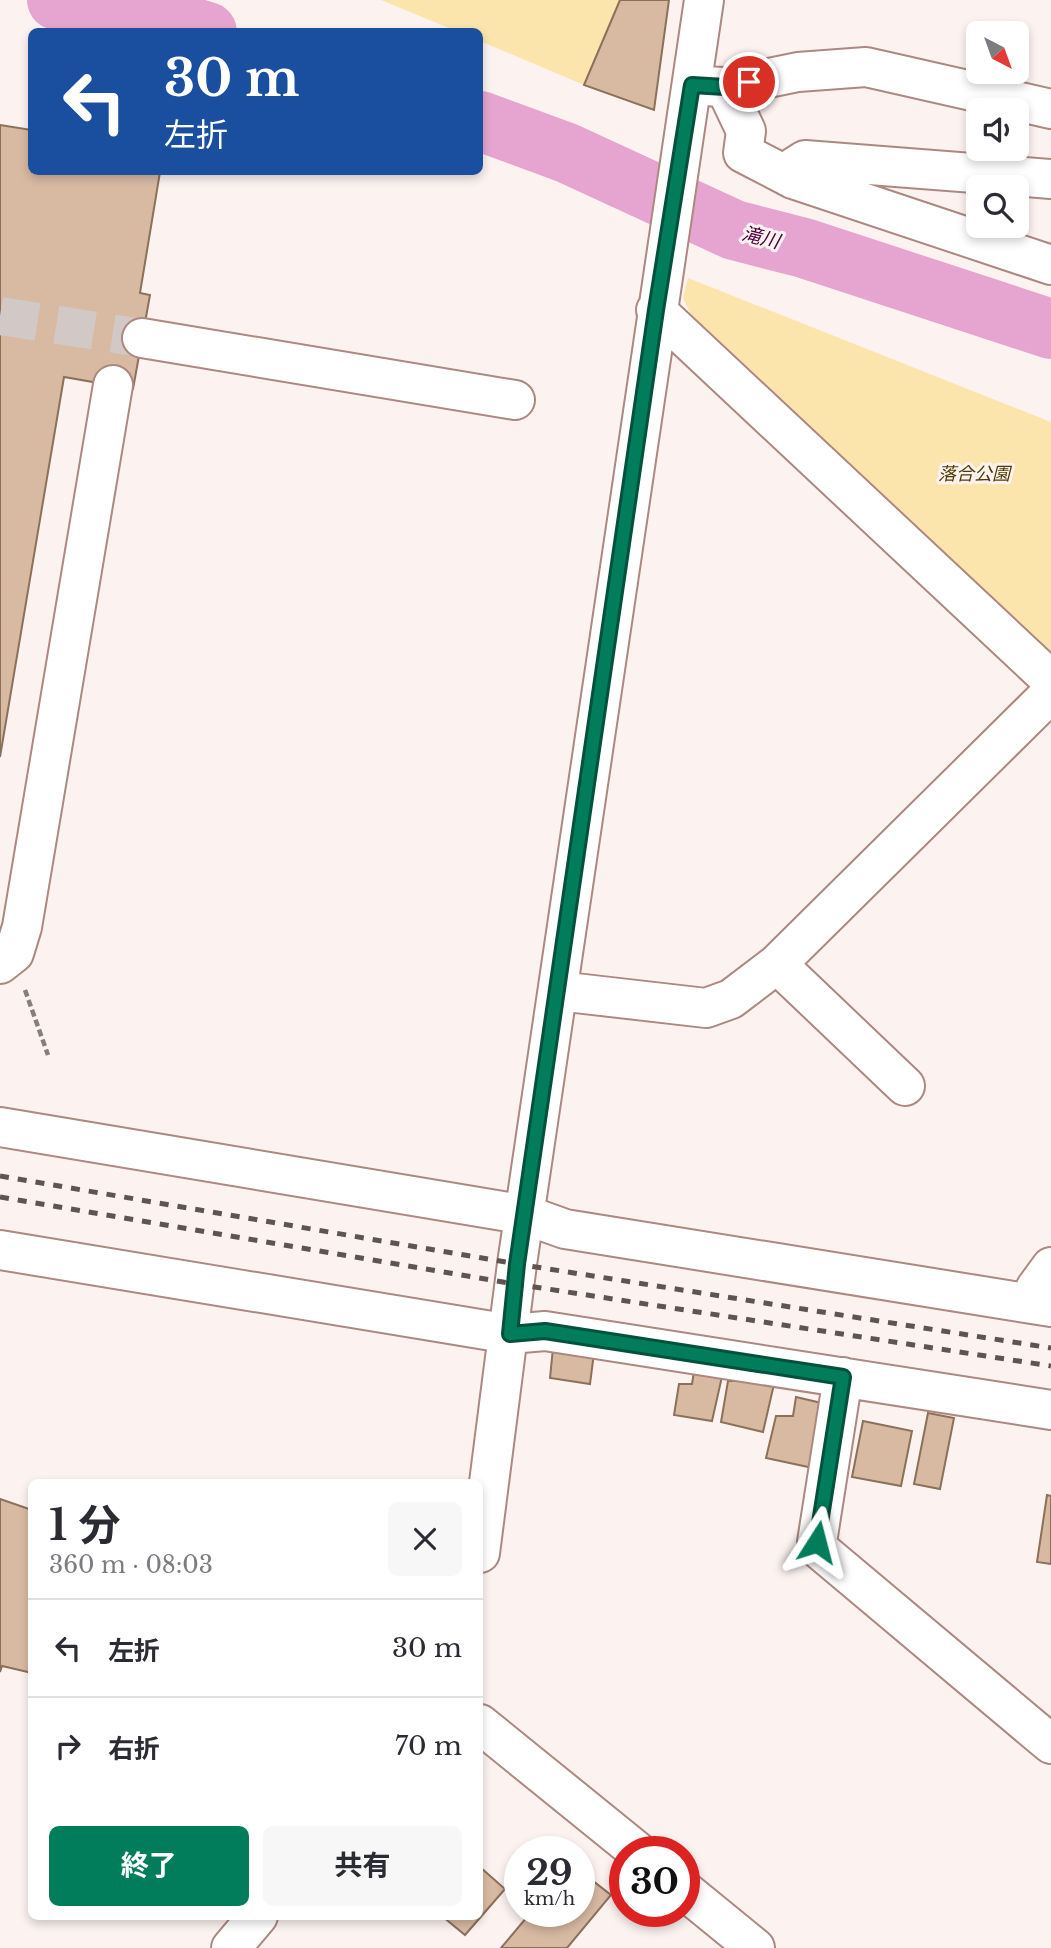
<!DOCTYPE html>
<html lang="ja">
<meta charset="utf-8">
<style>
:root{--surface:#fff;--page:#f7f7f7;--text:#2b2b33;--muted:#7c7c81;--line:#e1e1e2;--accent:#017d5c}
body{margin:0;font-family:"Libre Baskerville","Noto Sans JP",serif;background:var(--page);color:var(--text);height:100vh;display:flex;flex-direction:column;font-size:26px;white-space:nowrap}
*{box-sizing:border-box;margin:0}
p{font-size:23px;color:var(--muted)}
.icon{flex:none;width:38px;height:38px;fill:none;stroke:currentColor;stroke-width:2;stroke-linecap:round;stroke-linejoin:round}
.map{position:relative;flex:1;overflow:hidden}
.sheet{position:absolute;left:28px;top:1479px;width:455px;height:441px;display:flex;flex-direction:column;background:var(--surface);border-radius:10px;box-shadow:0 4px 10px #0003}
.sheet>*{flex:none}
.hud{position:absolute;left:28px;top:28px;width:455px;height:147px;border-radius:10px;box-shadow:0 4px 10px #0003;background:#1a4fa0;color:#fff;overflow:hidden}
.needle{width:46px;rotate:139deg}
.controls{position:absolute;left:966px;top:21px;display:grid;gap:14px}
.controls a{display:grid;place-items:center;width:63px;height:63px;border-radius:10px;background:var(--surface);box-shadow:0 4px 10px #0003;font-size:35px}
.speed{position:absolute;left:504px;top:1836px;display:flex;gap:14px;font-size:35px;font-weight:700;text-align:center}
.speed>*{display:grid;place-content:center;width:91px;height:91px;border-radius:50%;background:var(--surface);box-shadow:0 4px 10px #0003;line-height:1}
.speed small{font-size:18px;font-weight:400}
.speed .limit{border:10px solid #d22;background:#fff;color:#111}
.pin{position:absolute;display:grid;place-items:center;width:60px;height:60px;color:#fff;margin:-30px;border:4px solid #fff;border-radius:50%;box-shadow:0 2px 7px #0007}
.me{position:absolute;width:77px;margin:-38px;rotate:9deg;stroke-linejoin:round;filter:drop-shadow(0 0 5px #0008)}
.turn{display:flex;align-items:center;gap:24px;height:147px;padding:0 21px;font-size:32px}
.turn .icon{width:91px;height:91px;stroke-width:2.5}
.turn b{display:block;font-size:49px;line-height:60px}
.round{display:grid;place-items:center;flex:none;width:74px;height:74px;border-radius:10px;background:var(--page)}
.overview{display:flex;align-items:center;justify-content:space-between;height:119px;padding:0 21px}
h1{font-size:42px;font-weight:700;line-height:52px}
.button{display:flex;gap:14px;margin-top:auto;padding:14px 21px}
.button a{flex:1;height:80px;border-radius:10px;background:var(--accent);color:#fff;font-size:28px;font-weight:700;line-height:80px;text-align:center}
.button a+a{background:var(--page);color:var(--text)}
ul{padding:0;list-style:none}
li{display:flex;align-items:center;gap:21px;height:98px;padding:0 21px;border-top:2px solid var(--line)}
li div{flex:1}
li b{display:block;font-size:26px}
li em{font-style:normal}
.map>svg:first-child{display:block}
.green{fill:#fce4ad}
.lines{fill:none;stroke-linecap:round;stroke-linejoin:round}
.river{stroke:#e6a5d0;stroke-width:60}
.building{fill:#d8baa3;stroke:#8b705a;stroke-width:2}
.minor-tunnel{stroke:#d2c8c6;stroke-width:38;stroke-dasharray:38 19;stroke-linecap:butt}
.minor-casing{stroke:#ac8880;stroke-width:42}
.path{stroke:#897e7b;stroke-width:4.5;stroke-dasharray:7 3.5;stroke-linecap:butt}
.minor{stroke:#fff;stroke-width:38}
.rail{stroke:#605451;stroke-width:5;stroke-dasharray:9 9;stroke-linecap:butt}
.route-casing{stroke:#01513c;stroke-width:18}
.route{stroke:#017d5c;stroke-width:12}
.labels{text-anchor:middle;stroke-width:6;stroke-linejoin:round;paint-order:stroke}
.park-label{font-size:18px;font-style:italic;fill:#4f3a00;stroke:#fcf3f1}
.water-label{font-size:19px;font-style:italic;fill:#50013e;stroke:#fcf3f1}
</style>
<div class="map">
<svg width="1051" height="1948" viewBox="0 0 1051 1948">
<rect width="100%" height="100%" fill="#fcf3f1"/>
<path class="green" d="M381,0H620L584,85L480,41V32L456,31Z
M688,278L1051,422V652L690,313L683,298Z"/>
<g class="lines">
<path class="river" d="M57,0L159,17L207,32
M480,121L567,153L734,230L804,248L1051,329"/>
</g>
<path class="building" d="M620,0H669L654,110L584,85Z
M0,125L32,130V172H160L140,293L150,295L133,389L64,377L0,757Z
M553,1348L594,1353L590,1384L550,1378Z
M695,1365L723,1372L712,1421L674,1415L679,1384H692Z
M777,1371L763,1432L721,1422L728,1381H747Z
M796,1397L826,1404L813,1468L766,1458L776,1416H793Z
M928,1413L954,1418L940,1489L914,1484Z
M863,1421L912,1431L901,1486L852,1477Z
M1047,1495L1051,1496V1564L1037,1562Z
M0,1499L32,1510V1673L2,1666L0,1672Z
M480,1867L505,1889L465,1935L442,1916H480Z
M579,1870L611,1895L567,1948H501L532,1911H579Z"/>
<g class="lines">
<path class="minor-tunnel" d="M0,316L142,338"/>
<defs>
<path id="minor" d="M703,86L725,87L798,72L866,67L1051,109
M725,87L746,131L743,153L793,179L1051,265
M793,179L794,167L805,160L1051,179
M656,310L1051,680
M142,338L515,400
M0,964L14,953L22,927L113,385
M777,964L905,1086
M558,991L706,1008L731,999L777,964L1051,693
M0,1127L526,1215L565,1229L1051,1307
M0,1250L510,1334L545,1331L1051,1410
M1034,1304L1035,1289L1051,1267
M843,1377L817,1542L820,1550L1051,1744
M480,1553L517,1264L704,0
M480,1724L638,1852
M684,1890L755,1948
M231,1948L258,1916"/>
</defs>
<use href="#minor" class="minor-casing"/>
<path class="path" d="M25,990L48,1055"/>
<use href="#minor" class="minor"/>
<path class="rail" d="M0,1176L517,1264L1051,1348
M0,1197L515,1284L1051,1366"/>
</g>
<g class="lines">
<defs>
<path id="route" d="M749,82L725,87L692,85L656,310L517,1264L510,1334L545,1331L843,1377L817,1542"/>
</defs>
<use href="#route" class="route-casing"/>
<use href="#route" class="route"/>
</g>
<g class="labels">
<g class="park-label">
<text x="974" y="480">落合公園</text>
</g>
<g class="water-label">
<text transform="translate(761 237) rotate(14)" y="7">滝川</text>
</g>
</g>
</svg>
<div class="controls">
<a><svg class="needle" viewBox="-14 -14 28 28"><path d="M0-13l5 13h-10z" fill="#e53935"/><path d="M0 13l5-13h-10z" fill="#7c7c81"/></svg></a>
<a><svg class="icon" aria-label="sound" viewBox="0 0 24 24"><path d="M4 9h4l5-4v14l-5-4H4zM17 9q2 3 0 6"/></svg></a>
<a><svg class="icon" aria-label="search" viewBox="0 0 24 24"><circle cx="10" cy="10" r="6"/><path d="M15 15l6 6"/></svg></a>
</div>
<div class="speed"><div>29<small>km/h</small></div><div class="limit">30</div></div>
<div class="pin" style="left:749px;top:82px;background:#d93025"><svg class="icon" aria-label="arrive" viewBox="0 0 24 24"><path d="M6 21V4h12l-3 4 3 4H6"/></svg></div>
<svg class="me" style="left:817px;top:1542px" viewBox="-20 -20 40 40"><path d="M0-17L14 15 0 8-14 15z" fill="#017d5c" stroke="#fff" stroke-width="4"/></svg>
<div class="hud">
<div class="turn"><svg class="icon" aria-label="left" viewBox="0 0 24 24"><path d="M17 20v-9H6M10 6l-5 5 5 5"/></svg><div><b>30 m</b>左折</div></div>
</div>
<section class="sheet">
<div class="overview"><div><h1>1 分</h1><p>360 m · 08:03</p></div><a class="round"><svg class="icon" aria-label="close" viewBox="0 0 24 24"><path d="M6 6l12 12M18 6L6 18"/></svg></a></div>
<ul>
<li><svg class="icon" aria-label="left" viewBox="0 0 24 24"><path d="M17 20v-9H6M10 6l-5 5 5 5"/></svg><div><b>左折</b></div><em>30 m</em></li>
<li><svg class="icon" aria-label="right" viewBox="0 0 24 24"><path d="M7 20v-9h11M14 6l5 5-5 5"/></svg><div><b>右折</b></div><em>70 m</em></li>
</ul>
<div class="button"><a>終了</a><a>共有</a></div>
</section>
</div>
